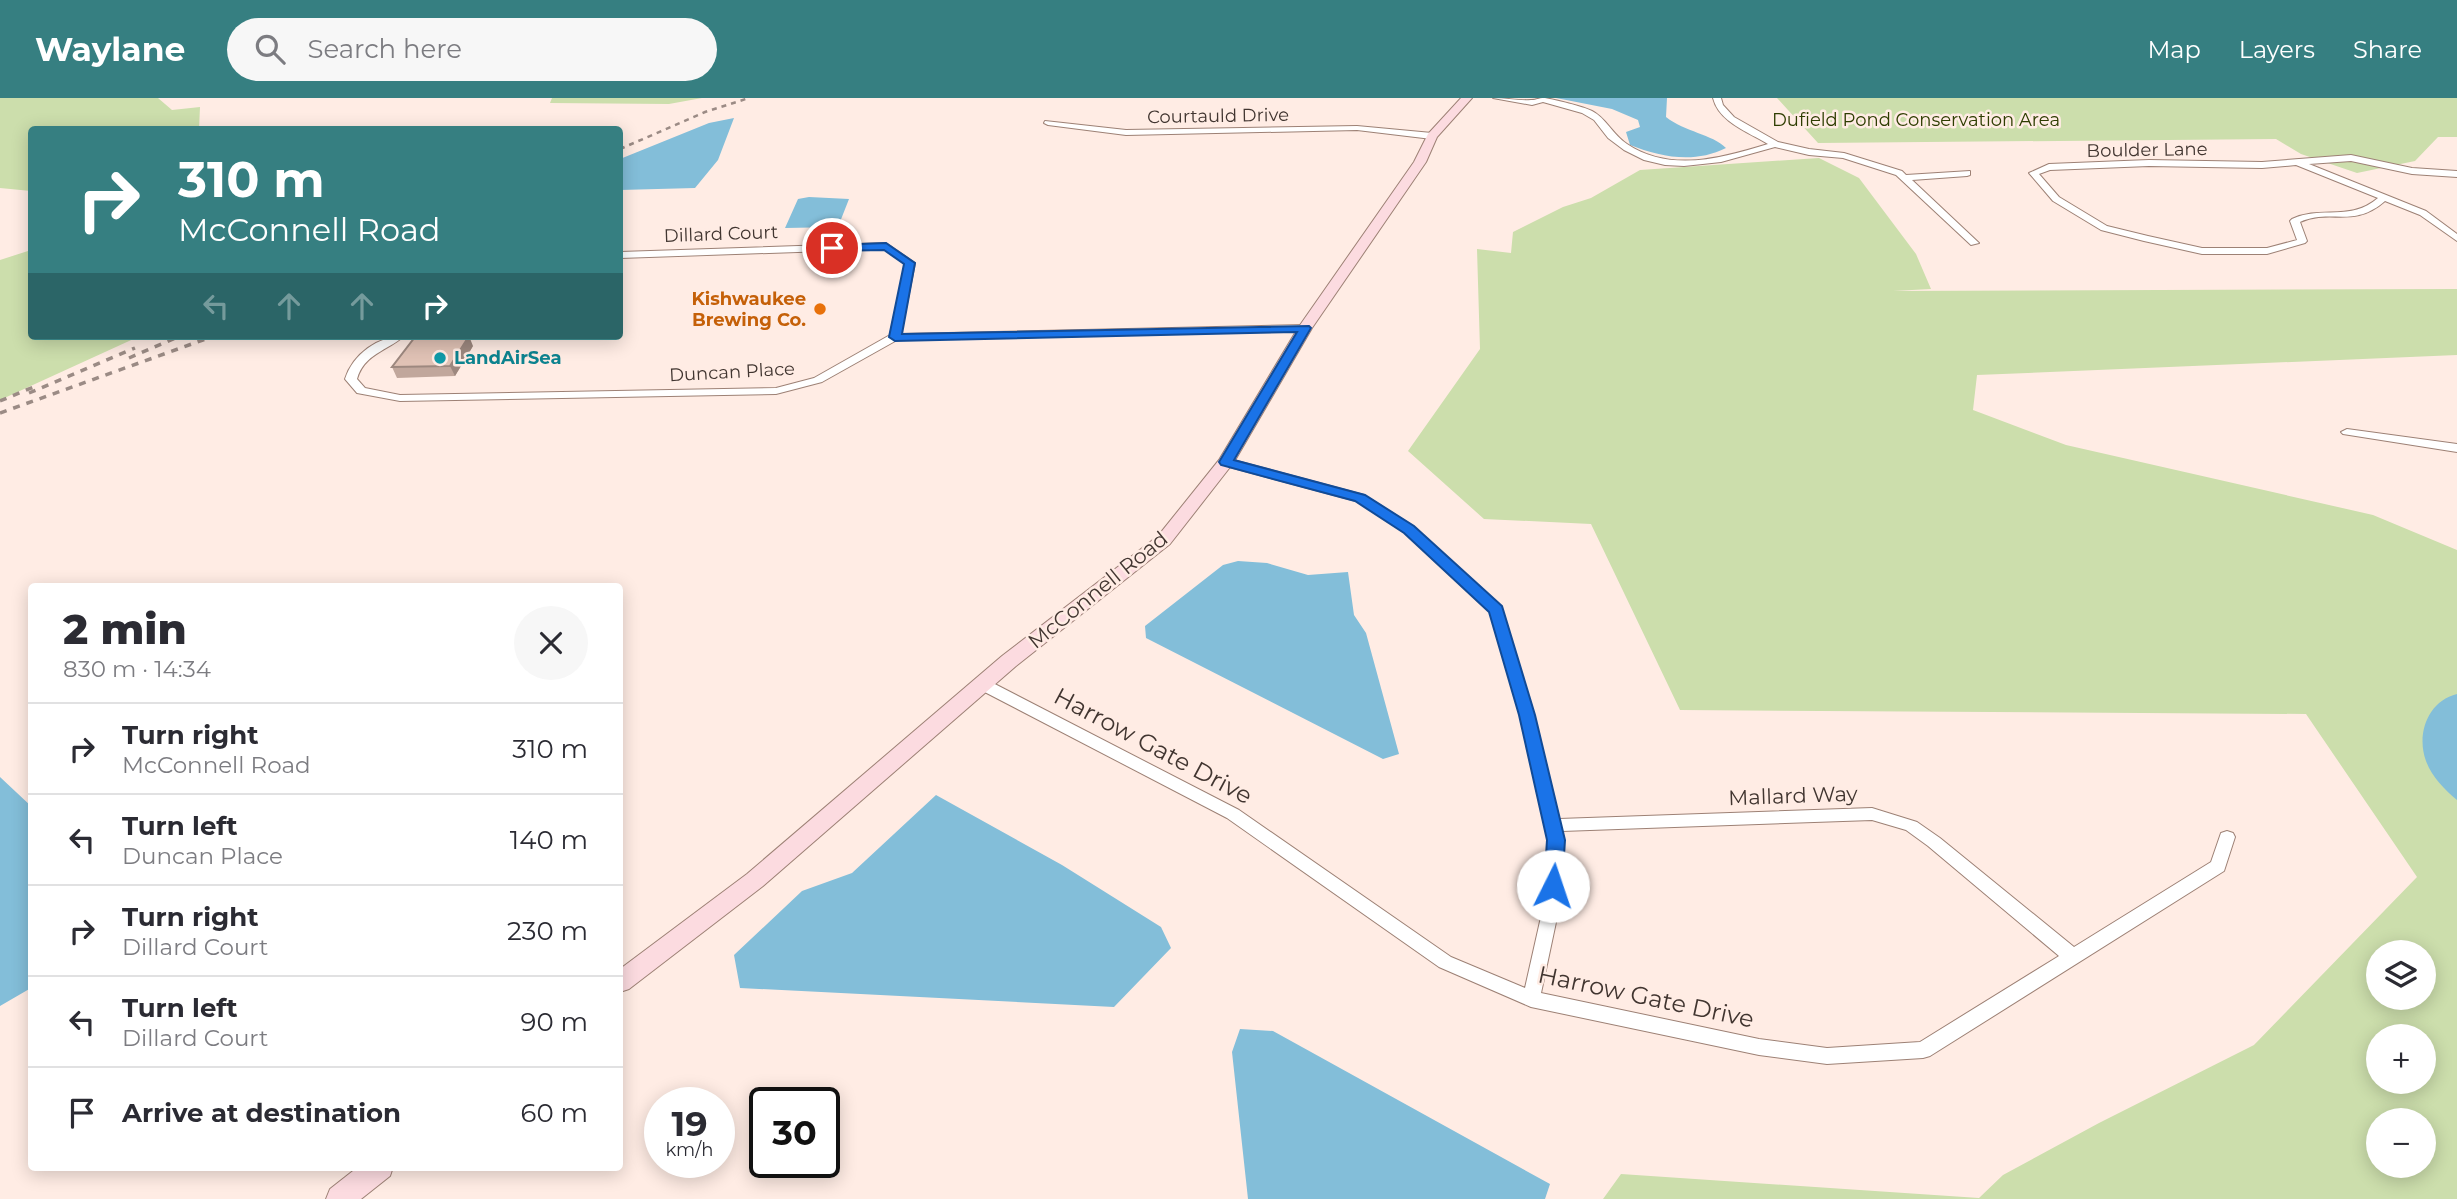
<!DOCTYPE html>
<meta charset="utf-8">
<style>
:root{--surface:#fff;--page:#f7f7f7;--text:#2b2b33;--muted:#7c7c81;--line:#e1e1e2;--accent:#367f81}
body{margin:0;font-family:Montserrat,sans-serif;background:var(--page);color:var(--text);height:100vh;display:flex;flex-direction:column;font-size:26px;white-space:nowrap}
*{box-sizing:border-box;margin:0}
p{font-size:23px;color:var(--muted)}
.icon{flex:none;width:38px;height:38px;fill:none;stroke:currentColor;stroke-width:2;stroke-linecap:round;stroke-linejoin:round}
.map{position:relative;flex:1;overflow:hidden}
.sheet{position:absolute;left:28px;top:485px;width:595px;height:588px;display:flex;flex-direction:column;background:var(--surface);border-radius:7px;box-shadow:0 4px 18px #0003}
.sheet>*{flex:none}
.top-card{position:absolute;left:28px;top:28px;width:595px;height:214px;border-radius:7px;box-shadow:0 4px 18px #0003;background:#367f81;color:#fff;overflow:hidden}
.controls{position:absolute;left:2366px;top:842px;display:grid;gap:14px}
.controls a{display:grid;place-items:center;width:70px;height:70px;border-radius:50%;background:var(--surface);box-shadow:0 4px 18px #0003;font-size:35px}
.speed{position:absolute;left:644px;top:989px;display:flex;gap:14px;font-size:35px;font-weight:700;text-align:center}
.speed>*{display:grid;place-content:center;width:91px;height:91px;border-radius:50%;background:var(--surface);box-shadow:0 4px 18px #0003;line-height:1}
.speed small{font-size:18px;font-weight:400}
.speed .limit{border:4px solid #111;border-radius:10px;background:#fff;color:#111}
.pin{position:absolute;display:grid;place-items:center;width:60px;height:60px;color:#fff;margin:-30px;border:4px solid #fff;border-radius:50%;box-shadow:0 2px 7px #0007}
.me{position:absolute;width:77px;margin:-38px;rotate:4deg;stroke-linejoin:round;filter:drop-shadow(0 0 5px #0008)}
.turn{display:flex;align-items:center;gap:24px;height:147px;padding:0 35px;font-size:32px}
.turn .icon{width:91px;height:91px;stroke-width:2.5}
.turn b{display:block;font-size:49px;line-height:60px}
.lanes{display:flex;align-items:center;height:66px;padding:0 35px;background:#0003;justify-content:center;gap:35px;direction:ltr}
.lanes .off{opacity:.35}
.round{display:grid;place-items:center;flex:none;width:74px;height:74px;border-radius:37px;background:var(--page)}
.head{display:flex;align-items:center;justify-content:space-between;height:119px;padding:0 35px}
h1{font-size:42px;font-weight:800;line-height:52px}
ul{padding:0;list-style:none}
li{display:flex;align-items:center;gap:21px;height:91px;padding:0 35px;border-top:2px solid var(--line)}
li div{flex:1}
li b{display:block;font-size:26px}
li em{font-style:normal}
header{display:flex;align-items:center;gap:42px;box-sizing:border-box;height:98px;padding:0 35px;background:var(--accent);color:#fff}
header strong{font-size:33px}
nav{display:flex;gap:38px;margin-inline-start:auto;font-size:24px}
.search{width:490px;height:63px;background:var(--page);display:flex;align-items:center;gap:18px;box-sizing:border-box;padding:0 24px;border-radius:38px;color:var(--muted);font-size:26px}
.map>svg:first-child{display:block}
.green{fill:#ccdeac;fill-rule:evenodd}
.water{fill:#83bed9}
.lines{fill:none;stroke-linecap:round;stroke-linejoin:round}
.street-casing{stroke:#9d8175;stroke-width:2}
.secondary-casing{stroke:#9d8175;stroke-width:2}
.street{fill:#fff;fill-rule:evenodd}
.secondary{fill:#fcdbe0;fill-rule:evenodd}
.rail-far1{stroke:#9b8b85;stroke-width:2.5;stroke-dasharray:5 5;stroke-linecap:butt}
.rail{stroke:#9b8b85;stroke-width:3.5;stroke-dasharray:7 7;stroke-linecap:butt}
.wall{fill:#c1a79c}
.shaded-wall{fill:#9d887f}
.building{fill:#e0c2b5;stroke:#9d887f;stroke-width:2}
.route{fill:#1a73e8;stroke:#114b97;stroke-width:2}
.food-dot{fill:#e8710a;stroke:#ffece4;stroke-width:2.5}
.culture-dot{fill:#0f9aa8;stroke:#ffece4;stroke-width:2.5}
.labels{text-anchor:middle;stroke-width:5;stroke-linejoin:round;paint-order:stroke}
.far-street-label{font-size:18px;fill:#413530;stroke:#ffece4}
.far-park-label{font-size:18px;fill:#2e3d01;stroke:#ffece4}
.far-food-label{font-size:18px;font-weight:bold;fill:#c56008;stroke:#ffece4;text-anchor:end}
.far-culture-label{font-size:18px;font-weight:bold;fill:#0d838f;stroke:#ffece4;text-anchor:start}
.street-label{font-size:21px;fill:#413530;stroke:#ffece4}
.near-street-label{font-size:24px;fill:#413530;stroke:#ffece4}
</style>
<header>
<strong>Waylane</strong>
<div class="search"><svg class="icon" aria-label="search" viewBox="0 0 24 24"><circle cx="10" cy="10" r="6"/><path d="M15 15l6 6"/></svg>Search here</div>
<nav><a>Map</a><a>Layers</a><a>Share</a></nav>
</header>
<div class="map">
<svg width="2457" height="1101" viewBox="0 0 2457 1101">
<rect width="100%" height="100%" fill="#ffece4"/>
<path class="green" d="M0,0H158L172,12L200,9L199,31L32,32L31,93L0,90Z
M552,0H702L669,6L550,5Z
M1777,0H2457V39H2438L2415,63L2357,75L2301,56L2276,41L1818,45Z
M1819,60L1859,80L1916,156L1931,191L1893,193L2457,191V257L1977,277L1973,312L2066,347L2373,417L2457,452V1101H1603L1621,1076L1979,1100L2003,1077L2099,1025L2254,947L2417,779L2306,616L1680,612L1591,426L1484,421L1408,353L1480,251L1477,151L1511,155L1513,134L1563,109L1591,100L1640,72ZM2378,854H2424V900H2378ZM2378,938H2424V984H2378ZM2378,1022H2424V1068H2378Z
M31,152L32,238H140L0,302V162Z"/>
<path class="water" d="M1556,0H1667L1666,19C1685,34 1712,36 1726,50C1694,66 1661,59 1630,47L1626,34L1640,29L1638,22L1612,11Z
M734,20L718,62L695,90L620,92V61L709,25Z
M809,99L849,101L838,129L785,130L798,101Z
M1238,463L1267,465L1308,477L1348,474L1354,517L1366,535L1399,656L1383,661L1146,540L1145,528L1223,467Z
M2457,596V702C2444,691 2432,679 2426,663C2416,636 2428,603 2457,596Z
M0,679L32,709L31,890L0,908Z
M936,697L1062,767L1161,829L1171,850L1114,909L740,890L734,857L802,793L852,775Z
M1240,931L1273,933L1550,1086L1545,1101H1248L1232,954Z"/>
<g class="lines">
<defs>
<path id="street" d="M1493,0C1506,0 1519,3 1531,2C1538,2 1537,0 1545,0C1556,2 1582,8 1592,13C1606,20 1613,37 1627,46C1670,75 1723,60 1768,46C1748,34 1719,24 1713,0H1721L1723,7L1734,19L1778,44L1809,51L1844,55L1902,73L1906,77L1970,73V77L1967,78L1912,82L1979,145L1971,147L1896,77L1843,60L1809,57L1775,49L1721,64L1684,68L1665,67L1644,62L1624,52L1608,40L1594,22L1582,15L1543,4L1532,7Z
M1045,23L1126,32L1357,28L1432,35L1436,38L1432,41L1357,32L1126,37L1048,27L1044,25Z
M2351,57L2412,70L2457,73V79L2412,76L2351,63L2309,66L2426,113L2457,136V143L2420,117L2385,103C2353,131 2331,110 2300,124L2307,143L2305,145L2267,156H2202L2144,143L2101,132L2053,103L2029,75L2049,66L2149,62L2262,64ZM2296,67L2378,100C2350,124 2322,107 2292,121L2290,123L2297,142L2267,150H2202L2148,138L2107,128L2059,99L2039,76L2050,72L2149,68L2262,70Z
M886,145L915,165L901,236L1305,227L1310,230L1305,233L897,242L822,284L776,296L400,303L357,295L345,281C353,256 378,238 404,238C387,253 364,256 357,281L365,290L400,297L776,290L814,280L890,237L905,166L884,151L620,160V154Z
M2347,331L2457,346V354L2343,336L2341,334Z
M1226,360L1364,397L1413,428L1501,509L1534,617L1559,721L1872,710L1917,724L1940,740L2074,849L2211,764L2221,735L2227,733L2233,735L2235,739L2224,773L1930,958L1923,960L1827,966L1759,957L1531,909L1439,869L1227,720L977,590L975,586L982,581L987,582L1239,712L1451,859L1525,890L1543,810L1548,742L1520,617L1490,514L1405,434L1356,403L1222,367L1220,364L1222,361ZM1872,722L1906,732L1928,748L2059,858L1920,944L1827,950L1759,941L1541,895L1559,810L1564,742L1562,733Z"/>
<path id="secondary" d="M1461,0H1472L1437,39L1426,64L1312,230L1234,364L1170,446L1016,568L763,788L629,891L620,894V871L747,776L1002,558L1158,438L1219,362L1298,230L1414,64L1428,36Z
M358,1069H393L390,1078L361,1101H326L330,1091Z"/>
</defs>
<use href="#street" class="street-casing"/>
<use href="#secondary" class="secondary-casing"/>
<use href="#street" class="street"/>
<use href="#secondary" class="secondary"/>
<path class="rail-far1" d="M620,51L705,14L749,0"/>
<path class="rail" d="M129,260L180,238
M29,295L135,250
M0,303L36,288
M0,315L214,238"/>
</g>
<path class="wall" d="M473,248L455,278L397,280L392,269Z"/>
<path class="shaded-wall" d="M469,238L473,248L455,278L450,268Z"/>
<path class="building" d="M469,238L450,268L392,269L415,239Z"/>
<path class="route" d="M886,145L915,165L902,236L1309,228L1311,230L1234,362L1365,397L1414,428L1502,508L1535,617L1565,742L1562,788L1560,793L1553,795L1546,793L1544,788L1547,742L1519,617L1489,514L1404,435L1355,403L1221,367L1219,364L1297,234L895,243L889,239L904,166L884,152L832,153L826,150L832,147Z"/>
<circle class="food-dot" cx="820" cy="211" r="7"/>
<circle class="culture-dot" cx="440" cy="260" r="7"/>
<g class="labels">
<g class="far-street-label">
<text transform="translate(1218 18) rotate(-1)" y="6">Courtauld Drive</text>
<text transform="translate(2147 52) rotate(-1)" y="6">Boulder Lane</text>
<text transform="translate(721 136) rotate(-2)" y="6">Dillard Court</text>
<text transform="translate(732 274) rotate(-3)" y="6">Duncan Place</text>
</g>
<g class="far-park-label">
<text x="1916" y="28">Dufield Pond Conservation Area</text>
</g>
<g class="far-food-label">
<text x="806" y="207">Kishwaukee<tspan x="806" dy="21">Brewing Co.</tspan></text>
</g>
<g class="far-culture-label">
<text x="454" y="266">LandAirSea</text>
</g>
<g class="street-label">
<text transform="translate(1098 492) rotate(-39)" y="7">McConnell Road</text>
<text transform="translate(1793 698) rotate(-2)" y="7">Mallard Way</text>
</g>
<g class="near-street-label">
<text transform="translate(1153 648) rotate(28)" y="8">Harrow Gate Drive</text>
<text transform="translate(1646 899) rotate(12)" y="8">Harrow Gate Drive</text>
</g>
</g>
</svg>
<div class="controls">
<a><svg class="icon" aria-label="layers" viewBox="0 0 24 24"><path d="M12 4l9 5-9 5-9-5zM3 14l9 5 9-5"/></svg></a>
<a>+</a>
<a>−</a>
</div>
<div class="speed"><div>19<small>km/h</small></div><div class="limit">30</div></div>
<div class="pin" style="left:832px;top:150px;background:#d93025"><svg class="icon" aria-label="arrive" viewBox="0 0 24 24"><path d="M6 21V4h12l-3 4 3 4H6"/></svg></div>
<svg class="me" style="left:1553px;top:788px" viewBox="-20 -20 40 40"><circle r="19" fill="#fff"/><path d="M0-13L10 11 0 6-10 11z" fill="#1a73e8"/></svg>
<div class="top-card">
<div class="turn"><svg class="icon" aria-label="right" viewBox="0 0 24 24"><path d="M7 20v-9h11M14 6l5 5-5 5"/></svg><div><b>310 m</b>McConnell Road</div></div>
<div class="lanes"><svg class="icon off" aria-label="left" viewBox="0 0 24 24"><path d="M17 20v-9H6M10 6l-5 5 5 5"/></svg><svg class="icon off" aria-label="ahead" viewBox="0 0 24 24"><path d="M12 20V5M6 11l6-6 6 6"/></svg><svg class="icon off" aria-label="ahead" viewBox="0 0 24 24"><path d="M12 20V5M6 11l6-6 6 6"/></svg><svg class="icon" aria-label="right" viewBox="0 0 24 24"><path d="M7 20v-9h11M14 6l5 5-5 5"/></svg></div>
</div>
<section class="sheet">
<div class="head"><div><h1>2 min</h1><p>830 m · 14:34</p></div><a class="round"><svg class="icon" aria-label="close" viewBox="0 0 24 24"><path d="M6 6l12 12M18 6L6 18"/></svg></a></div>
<ul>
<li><svg class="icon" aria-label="right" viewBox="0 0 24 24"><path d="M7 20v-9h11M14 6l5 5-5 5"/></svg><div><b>Turn right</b><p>McConnell Road</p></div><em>310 m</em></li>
<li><svg class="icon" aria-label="left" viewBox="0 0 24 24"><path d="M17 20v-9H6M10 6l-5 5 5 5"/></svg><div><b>Turn left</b><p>Duncan Place</p></div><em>140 m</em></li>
<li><svg class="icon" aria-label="right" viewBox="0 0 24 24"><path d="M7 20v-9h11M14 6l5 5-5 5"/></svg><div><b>Turn right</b><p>Dillard Court</p></div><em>230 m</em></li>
<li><svg class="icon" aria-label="left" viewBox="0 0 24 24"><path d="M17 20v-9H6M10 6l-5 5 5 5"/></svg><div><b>Turn left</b><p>Dillard Court</p></div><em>90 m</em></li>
<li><svg class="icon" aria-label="arrive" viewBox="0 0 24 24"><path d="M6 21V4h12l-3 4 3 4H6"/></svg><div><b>Arrive at destination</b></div><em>60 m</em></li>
</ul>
</section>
</div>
